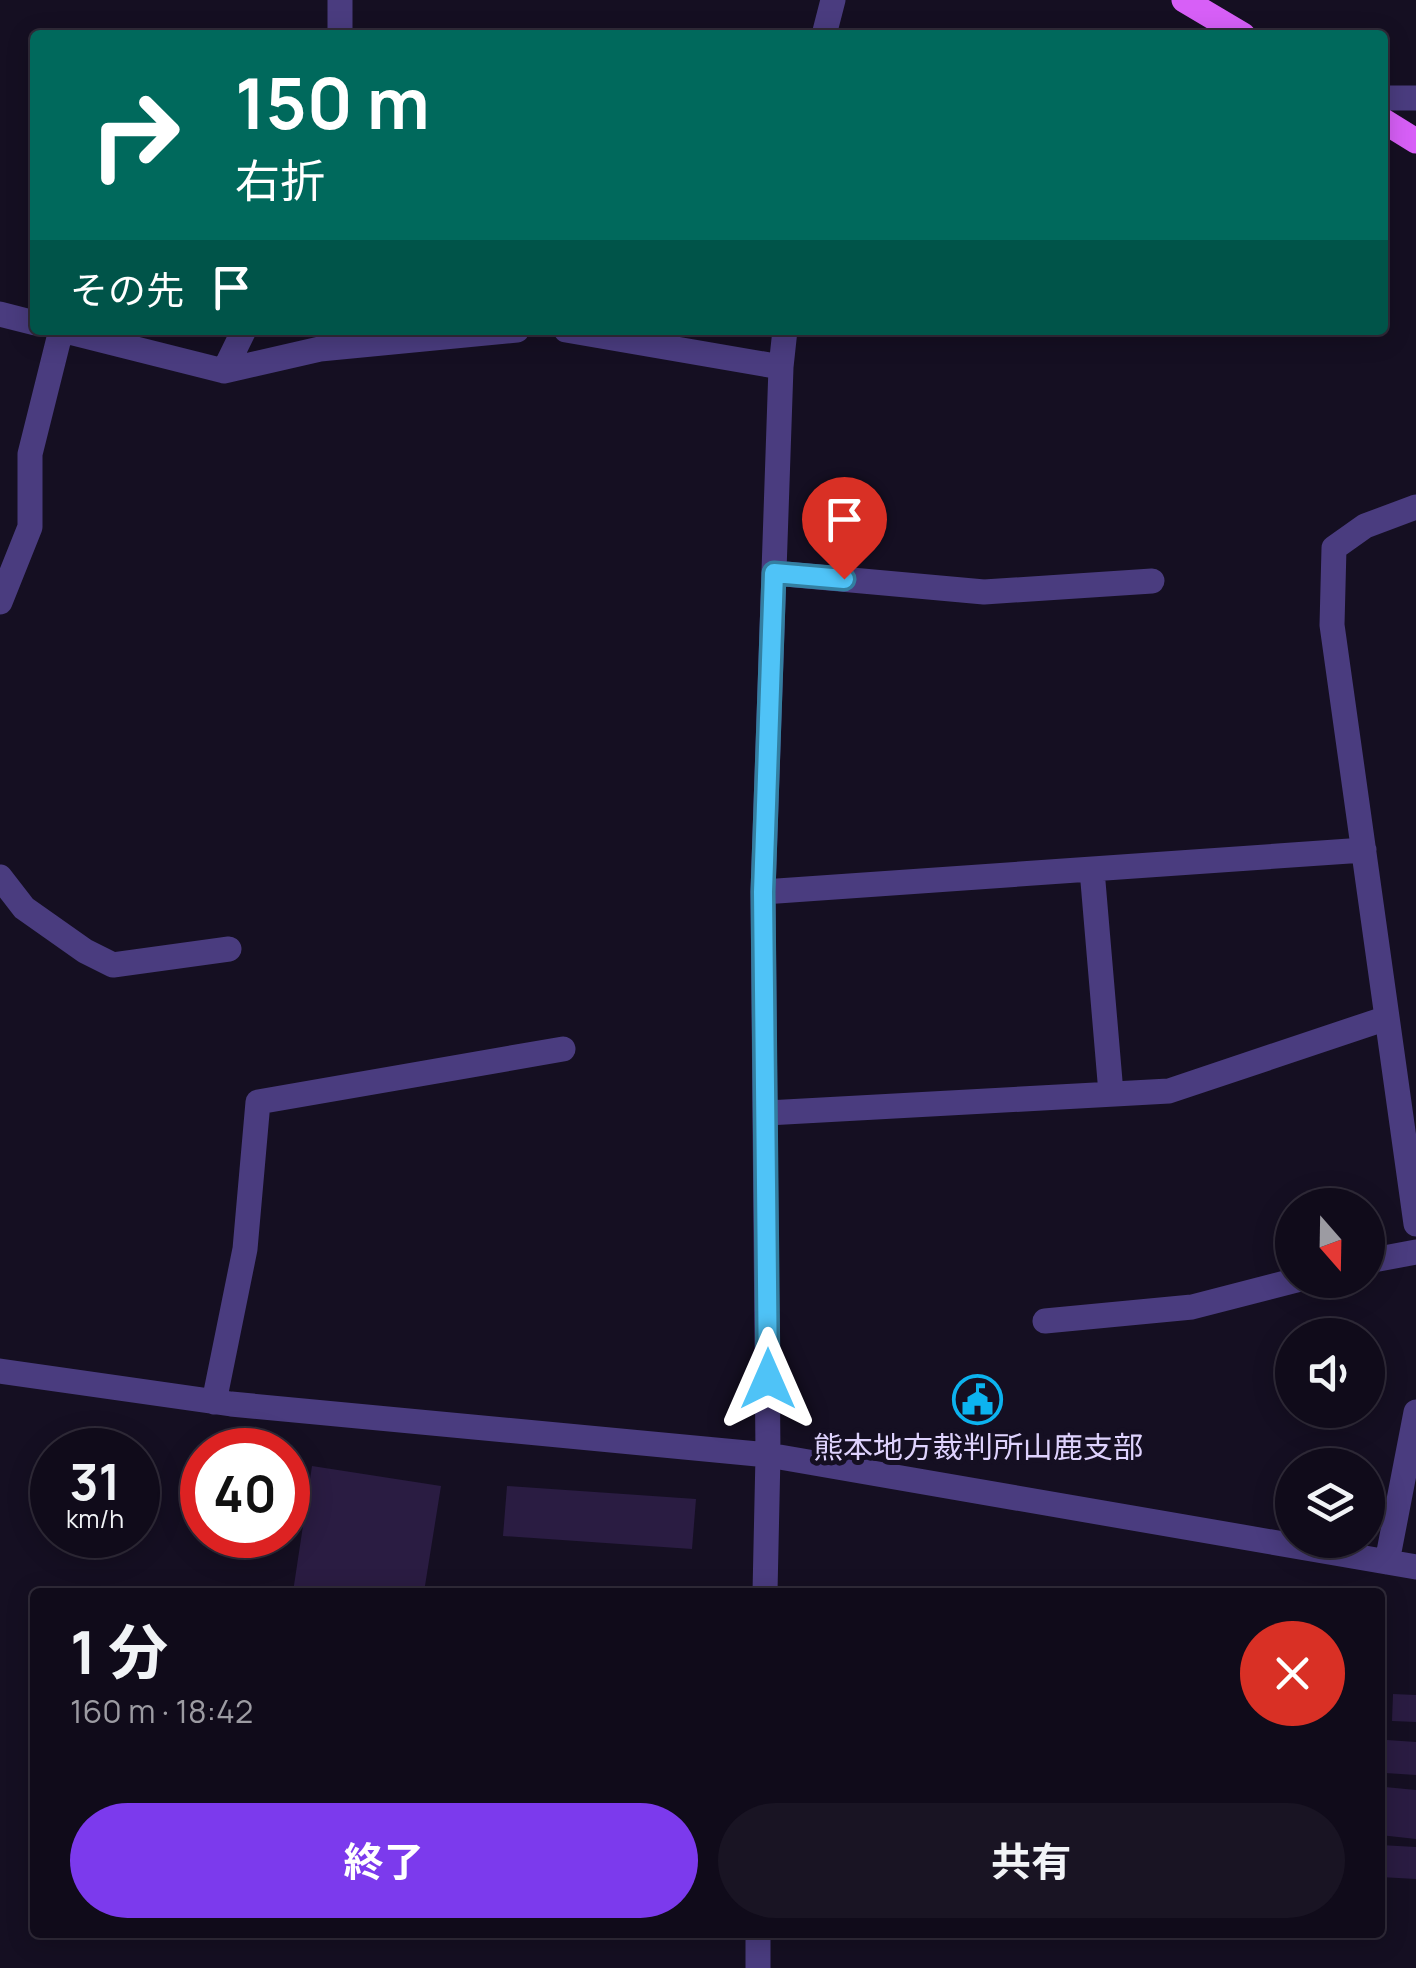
<!DOCTYPE html>
<html lang="ja">
<meta charset="utf-8">
<style>
:root{--surface:#100b1a;--page:#191423;--text:#f1f3f6;--muted:#9c9ba2;--line:#302b39;--accent:#7c3aed}
body{margin:0;font-family:Manrope,"Noto Sans JP",sans-serif;background:var(--page);color:var(--text);height:100vh;display:flex;flex-direction:column;font-size:38px;white-space:nowrap}
*{box-sizing:border-box;margin:0}
p{font-size:32px;color:var(--muted)}
.icon{flex:none;width:55px;height:55px;fill:none;stroke:currentColor;stroke-width:2;stroke-linecap:round;stroke-linejoin:round}
.map{position:relative;flex:1;overflow:hidden}
.panel{position:absolute;left:30px;top:1588px;width:1355px;height:350px;display:flex;flex-direction:column;background:var(--surface);border-radius:10px;box-shadow:0 5px 25px #0003,0 0 0 2px var(--line)}
.panel>*{flex:none}
.banner{position:absolute;left:30px;top:30px;width:1358px;height:305px;border-radius:10px;box-shadow:0 5px 25px #0003,0 0 0 2px var(--line);background:#00695c;color:#fff;overflow:hidden}
.needle{width:65px;rotate:160deg}
.controls{position:absolute;left:1275px;top:1188px;display:grid;gap:20px}
.controls a{display:grid;place-items:center;width:110px;height:110px;border-radius:50%;background:var(--surface);box-shadow:0 5px 25px #0003,0 0 0 2px var(--line);font-size:50px}
.speed{position:absolute;left:30px;top:1428px;display:flex;gap:20px;font-size:50px;font-weight:700;text-align:center}
.speed>*{display:grid;place-content:center;width:130px;height:130px;border-radius:50%;background:var(--surface);box-shadow:0 5px 25px #0003,0 0 0 2px var(--line);line-height:1}
.speed small{font-size:25px;font-weight:400}
.speed .limit{border:15px solid #d22;background:#fff;color:#111}
.pin{position:absolute;display:grid;place-items:center;width:85px;height:85px;color:#fff;margin:-102px -42px;border-radius:50% 50% 50% 0;rotate:-45deg;box-shadow:0 0 10px #0007}
.pin .icon{rotate:45deg}
.me{position:absolute;width:110px;margin:-55px;rotate:0deg;stroke-linejoin:round;filter:drop-shadow(0 0 8px #0008)}
.turn{display:flex;align-items:center;gap:35px;height:210px;padding:0 40px;font-size:45px}
.turn .icon{width:130px;height:130px;stroke-width:2.5}
.turn b{display:block;font-size:70px;line-height:85px}
.then{display:flex;align-items:center;height:95px;padding:0 40px;background:#0003;gap:20px;font-size:38px}
.round{display:grid;place-items:center;flex:none;width:105px;height:105px;border-radius:52px;background:var(--page)}
.headline{display:flex;align-items:center;justify-content:space-between;height:170px;padding:0 40px}
h1{font-size:60px;font-weight:700;line-height:75px}
.primary-button{display:flex;gap:20px;margin-top:auto;padding:20px 40px}
.primary-button a{flex:1;height:115px;border-radius:60px;background:var(--accent);color:#fff;font-size:40px;font-weight:700;line-height:115px;text-align:center}
.primary-button a+a{background:var(--page);color:var(--text)}
.map>svg:first-child{display:block}
.building{fill:#2a1c42}
.lines{fill:none;stroke-linecap:round;stroke-linejoin:round}
.minor{stroke:#4a3c7f;stroke-width:25}
.major{stroke:#d75ff7;stroke-width:25}
.route-casing{stroke:#337fa1;stroke-width:25}
.route{stroke:#4fc3f7;stroke-width:18}
.labels{text-anchor:middle;stroke-width:10;stroke-linejoin:round;paint-order:stroke}
.poi-label{font-size:30px;fill:#ded2fd;stroke:#150f22}
</style>
<div class="map">
<svg width="1416" height="1968" viewBox="0 0 1416 1968">
<rect width="100%" height="100%" fill="#150f22"/>
<path class="building" d="M312,1466L441,1486L424,1592H293Z
M507,1486L696,1499L692,1549L503,1536Z
M1393,1694L1416,1695V1722L1392,1721Z
M1387,1740L1416,1742V1775L1385,1773Z
M1385,1787L1416,1790V1839L1380,1835Z
M1380,1845L1416,1847V1879L1380,1877Z"/>
<g class="lines">
<path class="minor" d="M340,35V0
M824,35L833,0
M1382,98H1416
M0,314L35,323
M566,330L781,367
M224,371L244,330
M1416,507L1365,526L1334,548L1332,625L1416,1224
M774,573L984,592L1152,581
M0,602L30,527V454L61,330L224,371L320,349L517,330
M1092,870L1111,1093
M0,877L24,908L85,951L113,965L229,949
M763,892L1364,850
M767,1113L1169,1091L1387,1018
M1368,1261L1416,1252
M1045,1321L1192,1307L1297,1280
M0,1371L231,1404L768,1455L1416,1567
M214,1402L245,1249L258,1102L563,1049
M1387,1562L1416,1412
M765,1592L768,1455L763,892L781,367L785,330
M758,1968V1932"/>
<path class="major" d="M1184,0L1243,35
M1382,120L1416,141"/>
</g>
<g class="lines">
<defs>
<path id="route" d="M768,1379L763,892L774,573L844,579"/>
</defs>
<use href="#route" class="route-casing"/>
<use href="#route" class="route"/>
</g>
<defs>
<symbol id="civic-ring" viewBox="-11 -11 22 22"><circle r="9.5" fill="#150f22" stroke="#0cb3ef" stroke-width="1.5"/><path d="M-.6-6.5H3V-4.5H.6V-3L4-1V1h2V6H-6V1h2V-1L-.6-3ZM-1.2 2.5V6h2.4V2.5Z" fill="#0cb3ef"/></symbol>
</defs>
<g fill-rule="evenodd">
<use href="#civic-ring" x="950" y="1372" width="55" height="55"/>
</g>
<g class="labels">
<g class="poi-label">
<text x="978" y="1458">熊本地方裁判所山鹿支部</text>
</g>
</g>
</svg>
<div class="controls">
<a><svg class="needle" viewBox="-14 -14 28 28"><path d="M0-13l5 13h-10z" fill="#e53935"/><path d="M0 13l5-13h-10z" fill="#9c9ba2"/></svg></a>
<a><svg class="icon" aria-label="sound" viewBox="0 0 24 24"><path d="M4 9h4l5-4v14l-5-4H4zM17 9q2 3 0 6"/></svg></a>
<a><svg class="icon" aria-label="layers" viewBox="0 0 24 24"><path d="M12 4l9 5-9 5-9-5zM3 14l9 5 9-5"/></svg></a>
</div>
<div class="speed"><div>31<small>km/h</small></div><div class="limit">40</div></div>
<div class="pin" style="left:844px;top:579px;background:#d93025"><svg class="icon" aria-label="arrive" viewBox="0 0 24 24"><path d="M6 21V4h12l-3 4 3 4H6"/></svg></div>
<svg class="me" style="left:768px;top:1379px" viewBox="-20 -20 40 40"><path d="M0-17L14 15 0 8-14 15z" fill="#4fc3f7" stroke="#fff" stroke-width="4"/></svg>
<div class="banner">
<div class="turn"><svg class="icon" aria-label="right" viewBox="0 0 24 24"><path d="M7 20v-9h11M14 6l5 5-5 5"/></svg><div><b>150 m</b>右折</div></div>
<div class="then">その先<svg class="icon" aria-label="arrive" viewBox="0 0 24 24"><path d="M6 21V4h12l-3 4 3 4H6"/></svg></div>
</div>
<section class="panel">
<div class="headline"><div><h1>1 分</h1><p>160 m · 18:42</p></div><a class="round" style="background:#d93025;color:#fff"><svg class="icon" aria-label="close" viewBox="0 0 24 24"><path d="M6 6l12 12M18 6L6 18"/></svg></a></div>
<div class="primary-button"><a>終了</a><a>共有</a></div>
</section>
</div>
